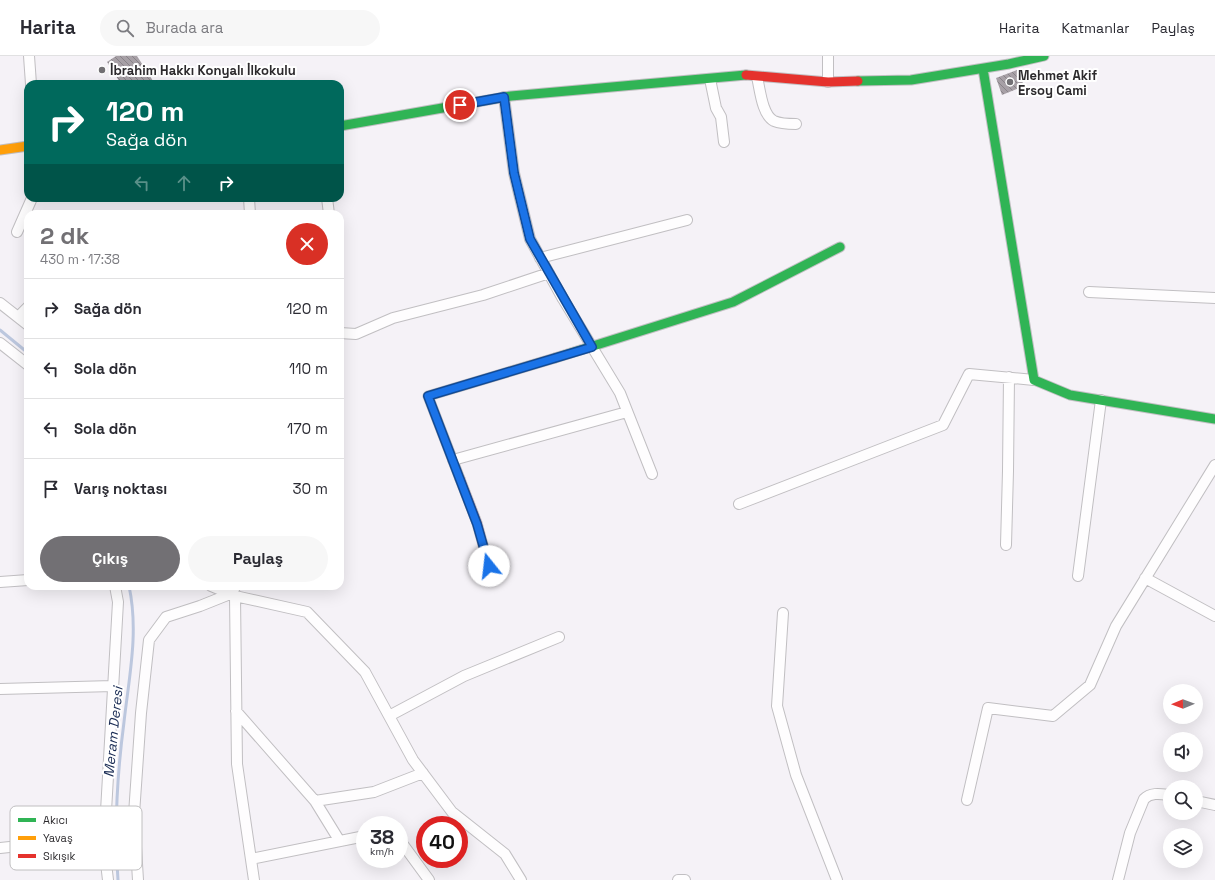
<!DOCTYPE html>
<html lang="tr">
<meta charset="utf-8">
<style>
:root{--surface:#fff;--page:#f7f7f7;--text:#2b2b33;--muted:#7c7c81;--line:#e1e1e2;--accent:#727074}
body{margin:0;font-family:"Space Grotesk",sans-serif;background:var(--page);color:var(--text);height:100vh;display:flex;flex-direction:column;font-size:15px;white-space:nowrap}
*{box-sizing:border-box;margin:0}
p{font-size:13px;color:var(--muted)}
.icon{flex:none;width:22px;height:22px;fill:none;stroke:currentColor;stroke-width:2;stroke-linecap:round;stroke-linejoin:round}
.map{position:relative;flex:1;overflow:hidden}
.sheet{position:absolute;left:24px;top:154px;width:320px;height:380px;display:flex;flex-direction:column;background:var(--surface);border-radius:12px;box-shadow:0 4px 16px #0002}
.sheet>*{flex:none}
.hud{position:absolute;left:24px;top:24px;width:320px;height:122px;border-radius:12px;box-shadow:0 4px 16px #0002;background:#00695c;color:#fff;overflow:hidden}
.needle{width:26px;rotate:269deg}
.controls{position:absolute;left:1163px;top:628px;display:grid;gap:8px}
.controls a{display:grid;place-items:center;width:40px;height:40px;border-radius:50%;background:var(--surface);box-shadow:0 4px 16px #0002;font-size:20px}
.speed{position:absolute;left:356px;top:760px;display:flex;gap:8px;font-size:20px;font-weight:700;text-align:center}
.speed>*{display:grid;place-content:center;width:52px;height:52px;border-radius:50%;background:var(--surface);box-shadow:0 4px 16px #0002;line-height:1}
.speed small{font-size:10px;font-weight:400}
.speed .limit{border:6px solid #d22;background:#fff;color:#111}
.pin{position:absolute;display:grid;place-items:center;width:34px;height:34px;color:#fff;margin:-17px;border:2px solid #fff;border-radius:50%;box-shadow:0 1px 4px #0007}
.me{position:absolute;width:44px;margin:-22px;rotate:344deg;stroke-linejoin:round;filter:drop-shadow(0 0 3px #0008)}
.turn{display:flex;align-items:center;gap:14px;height:84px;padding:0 16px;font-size:18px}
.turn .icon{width:52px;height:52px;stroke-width:2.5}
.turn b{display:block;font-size:28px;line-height:34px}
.lanes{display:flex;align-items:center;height:38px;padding:0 16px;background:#0003;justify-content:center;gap:20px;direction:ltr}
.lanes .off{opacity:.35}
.round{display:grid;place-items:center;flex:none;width:42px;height:42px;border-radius:21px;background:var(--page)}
.overview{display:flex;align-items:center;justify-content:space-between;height:68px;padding:0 16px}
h1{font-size:24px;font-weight:600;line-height:30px;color:var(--accent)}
.primary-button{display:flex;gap:8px;margin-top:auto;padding:8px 16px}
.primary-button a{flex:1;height:46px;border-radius:24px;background:var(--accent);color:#fff;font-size:16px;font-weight:600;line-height:46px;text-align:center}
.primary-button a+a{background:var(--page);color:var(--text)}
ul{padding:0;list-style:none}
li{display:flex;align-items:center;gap:12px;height:60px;padding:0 16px;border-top:1px solid var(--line)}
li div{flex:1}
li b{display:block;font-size:15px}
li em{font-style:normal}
header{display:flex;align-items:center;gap:24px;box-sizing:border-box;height:56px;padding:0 20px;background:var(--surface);border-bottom:1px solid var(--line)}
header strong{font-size:19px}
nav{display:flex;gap:22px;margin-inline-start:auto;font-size:14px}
.search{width:280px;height:36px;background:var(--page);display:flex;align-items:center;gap:10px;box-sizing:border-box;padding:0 14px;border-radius:22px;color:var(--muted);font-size:15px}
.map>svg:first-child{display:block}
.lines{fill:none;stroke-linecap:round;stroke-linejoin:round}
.stream{stroke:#bcc7de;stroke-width:3}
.building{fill:url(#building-back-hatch)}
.street-casing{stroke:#c1bfc2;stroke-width:12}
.fast-casing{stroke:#c1bfc2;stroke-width:11}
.slow-casing{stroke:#c1bfc2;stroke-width:11}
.jam-casing{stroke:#c1bfc2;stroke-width:11}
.street{stroke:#fefdfe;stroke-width:10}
.fast{stroke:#30b455;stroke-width:9}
.slow{stroke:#ff9f0a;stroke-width:9}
.jam{stroke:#e5322d;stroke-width:9}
.route-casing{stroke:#114b97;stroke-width:10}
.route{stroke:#1a73e8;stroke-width:7}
.poi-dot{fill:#727074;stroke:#fff;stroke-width:1.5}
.labels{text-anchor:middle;stroke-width:4;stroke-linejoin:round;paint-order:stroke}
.poi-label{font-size:13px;font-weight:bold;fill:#2c2a2d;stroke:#fff;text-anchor:start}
.water-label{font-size:14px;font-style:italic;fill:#182a53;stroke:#fff}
.key{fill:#fff;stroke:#c0bfc0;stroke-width:1}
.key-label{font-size:11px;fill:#2c2a2d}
</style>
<header>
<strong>Harita</strong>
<div class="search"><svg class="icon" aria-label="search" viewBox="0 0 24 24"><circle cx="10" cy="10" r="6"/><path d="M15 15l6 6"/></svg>Burada ara</div>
<nav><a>Harita</a><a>Katmanlar</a><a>Paylaş</a></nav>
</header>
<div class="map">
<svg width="1215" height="824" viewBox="0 0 1215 824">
<defs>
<pattern id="building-back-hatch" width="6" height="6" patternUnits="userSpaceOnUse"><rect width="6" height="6" fill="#a7a0a6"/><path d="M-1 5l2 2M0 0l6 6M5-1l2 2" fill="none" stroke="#888388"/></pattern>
</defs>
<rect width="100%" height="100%" fill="#f5f2f7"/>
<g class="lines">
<path class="stream" d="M0,274L28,297
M118,824C114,771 117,719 124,666C129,621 139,576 129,530"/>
</g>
<path class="building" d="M116,0H137L155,28H121L107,6Z
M1017,14L1024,30L1002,39L996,22Z"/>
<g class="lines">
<defs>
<path id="street" d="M29,0L31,28
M828,0V26
M757,21C760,33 762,59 774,65C781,68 789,68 796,68
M710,23L716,52L721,61L724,86
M504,41L514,117L530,183L563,243L620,337L652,418
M249,142L250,158
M327,142L329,158
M17,176L32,142
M540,202L687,164
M1089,236L1215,242
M0,247L28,269
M18,261L28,251
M340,277L356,278L393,262L483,239L549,217
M0,287L28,309
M453,404L627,356
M739,448L943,369L969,318L1034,324
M1006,489L1008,415L1009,321
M1078,520L1101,344
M1145,522L1215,560
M0,526L28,524
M211,530L235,540L307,556L365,616L413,704L452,756L505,798L521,824
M235,540L237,708L254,824
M783,557L777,650L796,719L837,824
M0,633L113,630
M236,655L315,745L339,784
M389,660L464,620L559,581
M967,744L988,652L1053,660L1090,629L1116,570L1215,409
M315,745L374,736L423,717
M1196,745L1215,749
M399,783L429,824
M0,792L47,787L104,784
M251,803L365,780
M108,824L104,790L118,546L115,530
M138,824L134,758L141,657L149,584L166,561L200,550L230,538L236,530
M678,824H685
M1118,824L1130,777L1144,743C1151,736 1161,738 1170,739"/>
<path id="fast" d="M983,13L1034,324L1070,339L1215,363
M858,25L911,24L1009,8L1044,0
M340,70L511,40L746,19
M555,302L733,246L840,191"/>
<path id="slow" d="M0,94L28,90
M460,423L428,340L555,302"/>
<path id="jam" d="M746,19L828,26L858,25
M460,423L477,467L489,511"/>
</defs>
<use href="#street" class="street-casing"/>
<use href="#fast" class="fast-casing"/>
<use href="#slow" class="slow-casing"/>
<use href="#jam" class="jam-casing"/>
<use href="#street" class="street"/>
<use href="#fast" class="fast"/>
<use href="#slow" class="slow"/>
<use href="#jam" class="jam"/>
</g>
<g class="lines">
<defs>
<path id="route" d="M460,49L504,41L514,117L530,183L592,291L428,340L477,468L489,510"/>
</defs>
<use href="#route" class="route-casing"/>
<use href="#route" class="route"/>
</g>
<g class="poi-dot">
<circle cx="102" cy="14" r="4"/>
<circle cx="1010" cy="26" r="4"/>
</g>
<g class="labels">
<g class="poi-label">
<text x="110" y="19">İbrahim Hakkı Konyalı İlkokulu</text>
<text x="1018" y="24">Mehmet Akif<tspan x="1018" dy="15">Ersoy Cami</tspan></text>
</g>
<g class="water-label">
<text transform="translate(113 676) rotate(-84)" y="5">Meram Deresi</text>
</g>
</g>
<rect x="10" y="750" width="132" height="64" rx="6" class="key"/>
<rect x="18" y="762" width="18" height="4" fill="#30b455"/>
<rect x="18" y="780" width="18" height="4" fill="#ff9f0a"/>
<rect x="18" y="798" width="18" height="4" fill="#e5322d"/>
<g class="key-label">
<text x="43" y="768">Akıcı</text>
<text x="43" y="786">Yavaş</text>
<text x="43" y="804">Sıkışık</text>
</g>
</svg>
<div class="controls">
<a><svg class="needle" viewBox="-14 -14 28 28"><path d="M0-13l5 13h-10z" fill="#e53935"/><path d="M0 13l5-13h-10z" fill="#7c7c81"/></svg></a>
<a><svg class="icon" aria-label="sound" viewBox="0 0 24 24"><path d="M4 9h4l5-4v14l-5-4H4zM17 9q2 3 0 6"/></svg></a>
<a><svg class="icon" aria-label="search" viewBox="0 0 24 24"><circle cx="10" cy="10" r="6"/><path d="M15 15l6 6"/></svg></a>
<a><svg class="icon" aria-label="layers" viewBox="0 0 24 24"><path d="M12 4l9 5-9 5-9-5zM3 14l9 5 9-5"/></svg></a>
</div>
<div class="speed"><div>38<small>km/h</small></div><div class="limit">40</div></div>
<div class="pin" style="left:460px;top:49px;background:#d93025"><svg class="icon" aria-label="arrive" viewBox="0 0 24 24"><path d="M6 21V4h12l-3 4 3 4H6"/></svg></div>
<svg class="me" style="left:489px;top:510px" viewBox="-20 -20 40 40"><circle r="19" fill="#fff"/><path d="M0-13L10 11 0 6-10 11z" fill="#1a73e8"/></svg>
<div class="hud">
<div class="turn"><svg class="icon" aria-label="right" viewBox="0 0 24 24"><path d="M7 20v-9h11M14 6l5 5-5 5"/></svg><div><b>120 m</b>Sağa dön</div></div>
<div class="lanes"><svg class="icon off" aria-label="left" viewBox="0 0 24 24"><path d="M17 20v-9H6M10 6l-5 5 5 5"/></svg><svg class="icon off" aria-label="ahead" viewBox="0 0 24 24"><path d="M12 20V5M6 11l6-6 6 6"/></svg><svg class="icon" aria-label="right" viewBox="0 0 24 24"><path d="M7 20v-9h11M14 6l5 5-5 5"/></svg></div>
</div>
<section class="sheet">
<div class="overview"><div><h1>2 dk</h1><p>430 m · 17:38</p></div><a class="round" style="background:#d93025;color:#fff"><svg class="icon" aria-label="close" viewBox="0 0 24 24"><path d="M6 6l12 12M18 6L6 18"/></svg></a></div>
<ul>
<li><svg class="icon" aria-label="right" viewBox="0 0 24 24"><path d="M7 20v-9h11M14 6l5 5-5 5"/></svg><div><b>Sağa dön</b></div><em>120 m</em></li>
<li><svg class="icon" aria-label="left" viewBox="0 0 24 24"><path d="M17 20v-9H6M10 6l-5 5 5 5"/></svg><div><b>Sola dön</b></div><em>110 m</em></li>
<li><svg class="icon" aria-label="left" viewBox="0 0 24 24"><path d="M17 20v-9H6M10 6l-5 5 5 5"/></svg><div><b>Sola dön</b></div><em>170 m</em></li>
<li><svg class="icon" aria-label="arrive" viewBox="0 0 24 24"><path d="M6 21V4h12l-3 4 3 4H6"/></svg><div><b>Varış noktası</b></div><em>30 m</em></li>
</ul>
<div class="primary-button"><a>Çıkış</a><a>Paylaş</a></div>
</section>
</div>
